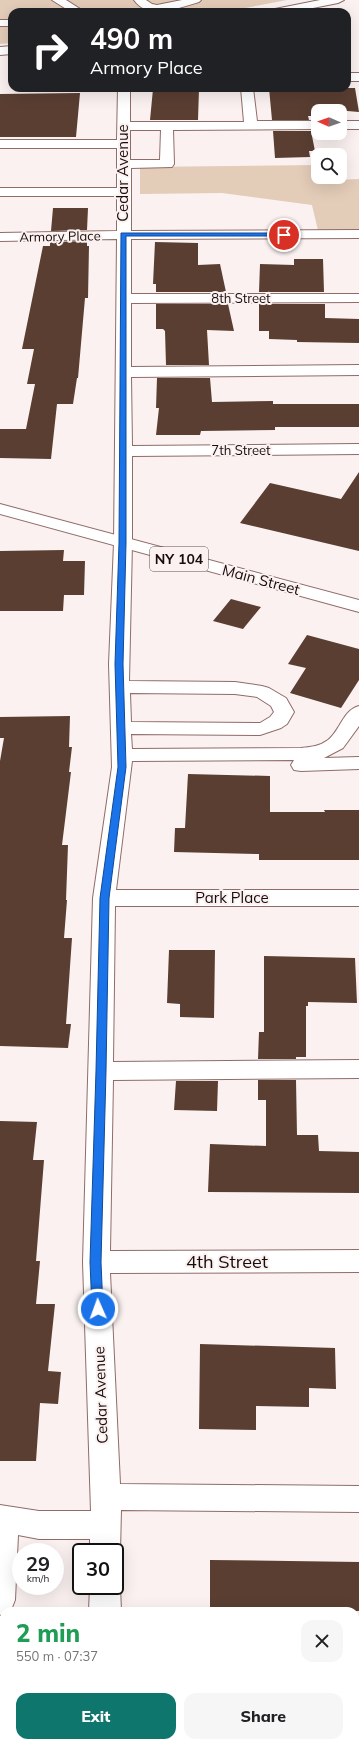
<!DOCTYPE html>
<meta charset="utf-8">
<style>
:root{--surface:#fff;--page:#f6f6f6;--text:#202124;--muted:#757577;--accent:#0f766e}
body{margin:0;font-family:Mulish,sans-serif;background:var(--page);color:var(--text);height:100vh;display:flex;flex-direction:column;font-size:15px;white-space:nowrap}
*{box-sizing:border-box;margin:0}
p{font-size:13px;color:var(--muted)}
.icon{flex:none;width:22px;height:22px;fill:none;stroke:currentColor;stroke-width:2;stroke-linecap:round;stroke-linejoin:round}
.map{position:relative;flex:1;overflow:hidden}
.side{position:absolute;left:0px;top:1607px;width:359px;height:140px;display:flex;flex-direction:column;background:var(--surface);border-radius:12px 12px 0 0;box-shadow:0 4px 16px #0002}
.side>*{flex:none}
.banner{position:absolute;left:8px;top:8px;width:343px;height:84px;border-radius:12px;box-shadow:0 4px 16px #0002;background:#202124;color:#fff;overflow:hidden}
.needle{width:26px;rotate:272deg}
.fabs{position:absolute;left:311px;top:104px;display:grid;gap:8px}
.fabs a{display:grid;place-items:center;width:36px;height:36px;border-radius:8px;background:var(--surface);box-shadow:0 4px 16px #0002;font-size:20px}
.speed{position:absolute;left:12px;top:1543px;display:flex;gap:8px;font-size:20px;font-weight:700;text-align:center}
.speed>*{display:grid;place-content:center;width:52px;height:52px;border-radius:50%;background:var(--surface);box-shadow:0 4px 16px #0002;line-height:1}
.speed small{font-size:10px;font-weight:400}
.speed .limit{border:2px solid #111;border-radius:6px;background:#fff;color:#111}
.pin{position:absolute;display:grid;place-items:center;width:34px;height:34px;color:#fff;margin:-17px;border:2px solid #fff;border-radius:50%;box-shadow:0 1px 4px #0007}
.me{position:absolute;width:44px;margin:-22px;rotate:358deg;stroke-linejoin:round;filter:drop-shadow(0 0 3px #0008)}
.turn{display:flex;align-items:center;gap:14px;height:84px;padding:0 16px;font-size:18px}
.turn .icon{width:52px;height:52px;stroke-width:2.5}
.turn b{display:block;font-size:28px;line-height:34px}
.round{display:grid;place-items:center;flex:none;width:42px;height:42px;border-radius:12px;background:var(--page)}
.headline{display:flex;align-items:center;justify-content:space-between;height:68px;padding:0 16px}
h1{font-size:24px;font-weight:800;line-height:30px;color:#1e9e55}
.cta{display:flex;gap:8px;margin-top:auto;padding:8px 16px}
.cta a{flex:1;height:46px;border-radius:12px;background:var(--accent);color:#fff;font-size:16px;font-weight:800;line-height:46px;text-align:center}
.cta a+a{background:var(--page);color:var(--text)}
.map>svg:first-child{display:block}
.green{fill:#e3ccb8}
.building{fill:#5a3e32}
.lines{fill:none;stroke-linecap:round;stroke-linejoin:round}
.minor-casing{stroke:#906c68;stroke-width:2}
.major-casing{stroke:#906c68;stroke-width:2}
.minor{fill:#fff;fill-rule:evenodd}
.major{fill:#fff;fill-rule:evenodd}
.route{fill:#1a73e8;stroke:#114b97}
.labels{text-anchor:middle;stroke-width:4;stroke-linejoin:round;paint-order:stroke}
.far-street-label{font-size:13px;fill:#190c0b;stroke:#faf1f0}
.shield{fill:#faf1f0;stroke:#5c5150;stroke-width:1}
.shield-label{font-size:14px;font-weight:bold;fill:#190c0b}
.street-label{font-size:15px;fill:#190c0b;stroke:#faf1f0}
.near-street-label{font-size:18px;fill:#190c0b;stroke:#faf1f0}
</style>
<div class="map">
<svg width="359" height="1747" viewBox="0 0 359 1747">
<rect width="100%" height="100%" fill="#faf1f0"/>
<path class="green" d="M0,0H287L224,12H12V43L0,44Z
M318,165V177H336V180L359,179V238L320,239L312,205L222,193L140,194V167Z"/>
<path class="building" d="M269,88H355L359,112L324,109L325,111H318V116H308L309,120H272Z
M153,89H199L198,120H150Z
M80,93L76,137H0V94Z
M273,131H311L315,151H309L310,157L275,158Z
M53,208H88L87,230L51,231Z
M87,241V246H89L88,298H85L78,378H77L73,404H57L51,459L0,458V429H26L35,384H27L34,349H22L43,246H50V242Z
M155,242L198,243V265L220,264L226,292H156V284H153Z
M294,259H323L324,292H259L260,264L294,265Z
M156,304H228L234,331L207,330L209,365H166L165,331L163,329H156Z
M259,304H325V318L359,319V343L297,342V340L269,339V331H259Z
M157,378H210L212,402L273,401V404H359V427H275V430L201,431L200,435H156L159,408H156Z
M359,472V551L240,523L270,483L341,499Z
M64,550L63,561H85L84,595H64L63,611H0V551Z
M231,599L261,607L243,629L213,621Z
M307,635L359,649V680L341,708L290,693L306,668L288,664Z
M70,716L69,747H72L69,772H71L62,845H68L66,900H67L64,938H72L66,1024H71L68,1048L0,1046V761L4,738H0V717Z
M188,774L270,776V812H325L324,810H359V860H259V854L174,852L175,828H185Z
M169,950H215L214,1018L180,1017V1004L167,1003Z
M264,956L355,958L357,1003L308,1002V1006H306V1057H296V1059H258L259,1032H264Z
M258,1080H296L297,1135H318L319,1151L359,1152V1193L208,1192L210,1144L266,1146V1100H258Z
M176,1081H218L217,1111L174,1110Z
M0,1121L37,1122L33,1160H44L36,1261H40L36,1304H55L48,1371L61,1372L58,1404L40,1403L36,1461H0Z
M200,1344L335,1348L336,1389L309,1388V1407L256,1406V1430L199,1429Z
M210,1560L359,1562V1611H210Z"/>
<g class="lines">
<defs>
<path id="minor" d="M52,0H66L85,12H71Z
M134,0H146L152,4L157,5L182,0H201L199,2C178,8 149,21 134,0Z
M320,0H344L338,3L293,12H269L275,9Z
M0,20H12V26H0Z
M12,46V54L0,55V47Z
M347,73H359V81H347Z
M118,88H130V122H244L241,88H253L257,121H318V129L173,130L174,164L172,167L131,168V231L359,230V238L131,239V294H359V302L131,303V367L359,365V375L131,377L132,446L359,444V454L132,456V543L129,681L235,682L262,686L269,688L286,698L294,712L287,724L281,728L260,735L131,734L132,749L301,748C311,747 320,746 328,740C340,731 343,710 359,706V726L343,748L324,758L359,757V769L301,771L294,770L291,765L294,760L132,761L116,890H359V906H115L113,1062L359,1060V1078L113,1080L110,1251L359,1250V1272L110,1273L120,1484L359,1486V1512L121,1510L120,1552L115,1562V1552H90V1539H39L18,1535L15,1600L11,1610L4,1611V1613L0,1615V1505L39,1511H91L83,1262L93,898L112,767L109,664L114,543L117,239L0,241V233L117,231V196H0V188H117V148H0V140H117ZM130,130H161L160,160H130ZM130,693L235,694L257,697L271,706L274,712L270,717L260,723L131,722Z
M340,121H359V129H340Z
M115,1576L120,1586L121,1611H89L90,1586H115Z
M88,1743H120V1747H88Z"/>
<path id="major" d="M0,504L359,600V612L0,514Z"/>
</defs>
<use href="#minor" class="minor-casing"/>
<use href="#major" class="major-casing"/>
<use href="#minor" class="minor"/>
<use href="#major" class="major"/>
</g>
<path class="route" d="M121,233H284L287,235L284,236H126V543L123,664L126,767L109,898L106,1071L101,1262L103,1309L102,1312L98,1313L94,1312L92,1309L90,1262L96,1071L100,898L118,767L115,664L119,543Z"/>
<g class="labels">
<g class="far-street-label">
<text transform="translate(60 236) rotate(-1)" y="5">Armory Place</text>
<text x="241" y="303">8th Street</text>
<text x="241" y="455">7th Street</text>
</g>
<rect class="shield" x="150" y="547" width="58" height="24" rx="3"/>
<g class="shield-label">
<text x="179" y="564">NY 104</text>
</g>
<g class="street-label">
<text transform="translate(123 173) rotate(-90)" y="5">Cedar Avenue</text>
<text transform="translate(261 580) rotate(15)" y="5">Main Street</text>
<text x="232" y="903">Park Place</text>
<text transform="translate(101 1395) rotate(-92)" y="5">Cedar Avenue</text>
</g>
<g class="near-street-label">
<text x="227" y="1268">4th Street</text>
</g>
</g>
</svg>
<div class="fabs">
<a><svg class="needle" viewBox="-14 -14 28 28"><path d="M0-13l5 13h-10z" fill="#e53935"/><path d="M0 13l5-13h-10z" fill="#757577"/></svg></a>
<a><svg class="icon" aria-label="search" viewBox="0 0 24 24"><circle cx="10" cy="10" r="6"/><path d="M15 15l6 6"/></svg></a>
</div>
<div class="speed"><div>29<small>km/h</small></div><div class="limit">30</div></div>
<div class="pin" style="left:284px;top:235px;background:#d93025"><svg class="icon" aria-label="arrive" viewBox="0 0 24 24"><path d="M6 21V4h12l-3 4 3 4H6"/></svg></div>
<svg class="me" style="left:98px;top:1309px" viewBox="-20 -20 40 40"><circle r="17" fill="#1a73e8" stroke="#fff" stroke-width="3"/><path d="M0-11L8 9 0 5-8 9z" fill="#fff"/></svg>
<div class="banner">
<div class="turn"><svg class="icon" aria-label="right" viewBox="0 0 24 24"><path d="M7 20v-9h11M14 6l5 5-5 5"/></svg><div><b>490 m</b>Armory Place</div></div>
</div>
<section class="side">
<div class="headline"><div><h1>2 min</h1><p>550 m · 07:37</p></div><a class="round"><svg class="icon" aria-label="close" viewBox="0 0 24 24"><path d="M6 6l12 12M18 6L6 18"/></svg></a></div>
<div class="cta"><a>Exit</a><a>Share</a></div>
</section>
</div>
